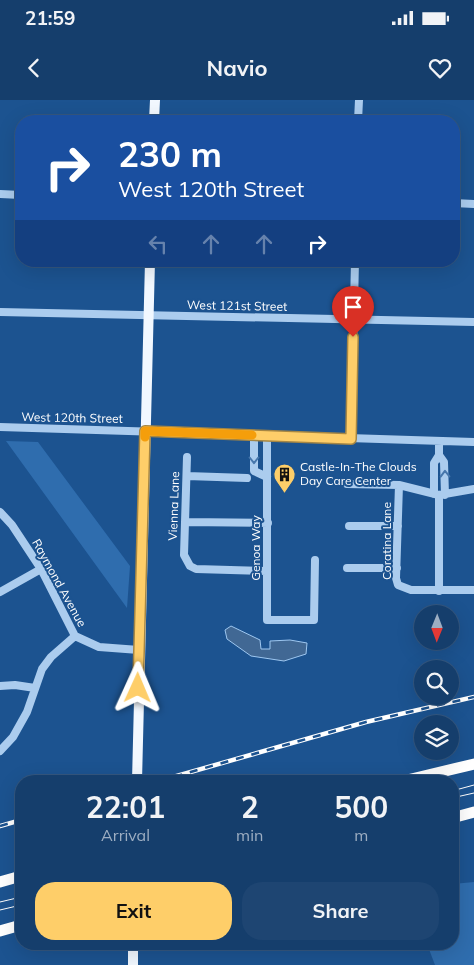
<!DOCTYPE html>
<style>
:root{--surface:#153e6c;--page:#1e4572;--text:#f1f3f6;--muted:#9daec2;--line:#34577f;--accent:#fece69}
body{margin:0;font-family:Mulish,sans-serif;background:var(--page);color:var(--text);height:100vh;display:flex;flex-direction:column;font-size:19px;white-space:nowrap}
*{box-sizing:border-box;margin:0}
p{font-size:16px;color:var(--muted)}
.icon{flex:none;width:28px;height:28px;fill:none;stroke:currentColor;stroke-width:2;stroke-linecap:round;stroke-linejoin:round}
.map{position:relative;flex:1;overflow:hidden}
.sheet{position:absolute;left:15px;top:675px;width:444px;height:175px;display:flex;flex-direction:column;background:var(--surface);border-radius:20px;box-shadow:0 5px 20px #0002,0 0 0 1px var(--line)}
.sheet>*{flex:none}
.hud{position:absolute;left:15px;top:15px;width:445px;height:152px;border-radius:20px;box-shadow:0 5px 20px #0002,0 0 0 1px var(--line);background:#1a4fa0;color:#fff;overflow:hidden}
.needle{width:32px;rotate:181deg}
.controls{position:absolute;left:414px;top:505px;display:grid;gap:10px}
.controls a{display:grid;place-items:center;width:45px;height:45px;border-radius:50%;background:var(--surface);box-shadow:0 5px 20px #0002,0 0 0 1px var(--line);font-size:25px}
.pin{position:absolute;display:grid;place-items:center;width:42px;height:42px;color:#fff;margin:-51px -21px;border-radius:50% 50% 50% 0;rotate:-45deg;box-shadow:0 0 5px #0007}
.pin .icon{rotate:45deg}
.me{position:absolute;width:55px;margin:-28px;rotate:1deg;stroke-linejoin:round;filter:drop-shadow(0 0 4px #0008)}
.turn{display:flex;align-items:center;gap:18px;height:105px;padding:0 20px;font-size:22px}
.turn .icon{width:65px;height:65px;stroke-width:2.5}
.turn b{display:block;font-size:35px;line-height:42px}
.lanes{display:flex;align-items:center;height:48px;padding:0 20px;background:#0003;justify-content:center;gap:25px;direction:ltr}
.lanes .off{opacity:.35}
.eta{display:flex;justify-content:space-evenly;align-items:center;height:85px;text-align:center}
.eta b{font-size:30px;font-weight:700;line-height:35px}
.action{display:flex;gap:10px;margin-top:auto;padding:10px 20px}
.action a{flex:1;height:58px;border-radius:20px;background:var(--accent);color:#111;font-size:20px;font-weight:700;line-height:58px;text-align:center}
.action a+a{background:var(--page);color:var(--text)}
.status{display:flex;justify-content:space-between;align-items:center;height:35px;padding:0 25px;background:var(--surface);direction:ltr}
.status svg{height:14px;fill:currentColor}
header{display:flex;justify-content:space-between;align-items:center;height:65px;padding:0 20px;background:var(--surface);font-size:22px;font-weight:700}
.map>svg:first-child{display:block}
.green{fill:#2f6dae}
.water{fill:#416894;stroke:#9ec7f0}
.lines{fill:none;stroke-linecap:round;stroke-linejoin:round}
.minor{stroke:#abccee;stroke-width:8}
.major{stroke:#f2f8ff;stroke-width:10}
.highway{stroke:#fff;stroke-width:11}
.tram{stroke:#fff;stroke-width:1}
.rail-casing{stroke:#fff;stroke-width:4.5}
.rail{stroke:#1c5390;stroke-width:2.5;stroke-dasharray:8;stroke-linecap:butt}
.oneway{stroke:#4777ac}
.route-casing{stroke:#a58644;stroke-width:12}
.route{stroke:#fece69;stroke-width:9}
.slow{stroke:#f59e0b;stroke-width:9}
.labels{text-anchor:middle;stroke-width:4;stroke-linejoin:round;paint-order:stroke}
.street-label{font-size:12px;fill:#fff;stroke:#1c5390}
.poi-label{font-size:12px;fill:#fff;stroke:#1c5390;text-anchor:start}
</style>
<div class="status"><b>21:59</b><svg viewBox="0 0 49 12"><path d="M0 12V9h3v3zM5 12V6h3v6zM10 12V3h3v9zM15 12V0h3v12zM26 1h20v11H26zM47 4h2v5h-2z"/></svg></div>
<header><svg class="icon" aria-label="back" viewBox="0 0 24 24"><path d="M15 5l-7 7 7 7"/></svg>Navio<svg class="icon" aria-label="heart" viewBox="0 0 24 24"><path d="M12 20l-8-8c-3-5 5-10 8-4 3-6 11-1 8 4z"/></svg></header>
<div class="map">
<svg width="474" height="865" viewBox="0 0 474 865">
<rect width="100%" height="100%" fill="#1c5390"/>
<path class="green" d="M6,341L38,342L130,466L127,508Z
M474,782V865H435L427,844H452L453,784Z"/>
<path class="water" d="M231,526L260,540L261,549H270V541L290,540L307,543L306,554L284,561L251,556L227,539L225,530Z"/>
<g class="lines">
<path class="minor" d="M358,21L359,0
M0,94L21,95
M454,103L474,104
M0,212L474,222
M0,327L474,342
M254,335V371L267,377
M267,335V520H314L315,460
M351,339L355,161
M439,355L444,362L445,395
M187,357L184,455L190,466L196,469L267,471
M187,376L247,378
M347,384L399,385L439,395L474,389
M399,385L396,478L398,485L411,490H474
M434,394V363L439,355V341
M0,412L12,425L41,469L75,536L99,547L139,550
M185,422L268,423
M349,426H398
M347,468H397
M439,491V395
M0,492L41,469
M0,586L15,585L35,588
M0,651L13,637L27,612L42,569L51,557L75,536"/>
<path class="major" d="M154,21L155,0
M137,681L150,161
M133,865V844"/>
<path class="highway" d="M403,681L474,664
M452,718L474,712
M0,782L21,776
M0,831L21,825"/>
<path class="tram" d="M452,691L474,685
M452,698L474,693
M0,802L21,797
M0,810L21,805"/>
<defs>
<path id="rail" d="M159,681L366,622L474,597
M0,726L21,720"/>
</defs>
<use href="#rail" class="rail-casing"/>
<use href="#rail" class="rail"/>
</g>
<defs><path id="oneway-chevron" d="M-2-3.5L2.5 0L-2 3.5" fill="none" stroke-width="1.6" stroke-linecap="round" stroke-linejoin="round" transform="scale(1.25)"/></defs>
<g class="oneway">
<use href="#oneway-chevron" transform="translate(254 360) rotate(90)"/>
<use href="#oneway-chevron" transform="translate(445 374) rotate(-91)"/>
</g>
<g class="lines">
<defs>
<path id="route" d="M138,588L145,331L351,339L353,237"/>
</defs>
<use href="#route" class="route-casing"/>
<use href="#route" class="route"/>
<path class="slow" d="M145,337V331L252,335"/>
</g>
<defs>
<symbol id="building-pin" viewBox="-11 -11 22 30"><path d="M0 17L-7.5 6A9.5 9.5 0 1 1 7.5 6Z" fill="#fece69" stroke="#1c5390"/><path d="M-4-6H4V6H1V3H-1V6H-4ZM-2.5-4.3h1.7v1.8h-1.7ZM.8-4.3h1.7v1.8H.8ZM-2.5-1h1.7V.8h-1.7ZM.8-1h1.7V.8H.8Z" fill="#111"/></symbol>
</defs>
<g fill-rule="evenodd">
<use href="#building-pin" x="272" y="362" width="25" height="34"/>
</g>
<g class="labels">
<g class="street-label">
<text transform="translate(237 206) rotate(1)" y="4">West 121st Street</text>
<text transform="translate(72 318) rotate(1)" y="4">West 120th Street</text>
<text transform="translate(174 406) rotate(-88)" y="4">Vienna Lane</text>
<text transform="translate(387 441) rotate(-90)" y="4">Coratina Lane</text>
<text transform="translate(256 448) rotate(-90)" y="4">Genoa Way</text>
<text transform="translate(59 483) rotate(61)" y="4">Raymond Avenue</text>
</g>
<g class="poi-label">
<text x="300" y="371">Castle-In-The Clouds<tspan x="300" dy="14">Day Care Center</tspan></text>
</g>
</g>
</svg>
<div class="controls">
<a><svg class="needle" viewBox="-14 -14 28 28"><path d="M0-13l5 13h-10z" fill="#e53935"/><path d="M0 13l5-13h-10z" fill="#9daec2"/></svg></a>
<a><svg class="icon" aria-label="search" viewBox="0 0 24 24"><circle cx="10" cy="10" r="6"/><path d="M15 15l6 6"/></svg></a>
<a><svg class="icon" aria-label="layers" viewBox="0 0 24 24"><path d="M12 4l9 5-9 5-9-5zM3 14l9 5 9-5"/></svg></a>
</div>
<div class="pin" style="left:353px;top:237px;background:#d93025"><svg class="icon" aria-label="arrive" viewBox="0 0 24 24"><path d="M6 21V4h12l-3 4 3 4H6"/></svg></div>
<svg class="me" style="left:138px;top:588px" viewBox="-20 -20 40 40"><path d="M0-17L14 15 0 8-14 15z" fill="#fece69" stroke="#fff" stroke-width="4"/></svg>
<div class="hud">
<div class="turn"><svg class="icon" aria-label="right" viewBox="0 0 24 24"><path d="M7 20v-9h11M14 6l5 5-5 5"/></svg><div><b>230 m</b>West 120th Street</div></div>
<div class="lanes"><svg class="icon off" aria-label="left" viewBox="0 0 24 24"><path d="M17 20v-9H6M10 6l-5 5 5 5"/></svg><svg class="icon off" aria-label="ahead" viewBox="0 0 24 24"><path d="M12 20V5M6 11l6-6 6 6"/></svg><svg class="icon off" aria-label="ahead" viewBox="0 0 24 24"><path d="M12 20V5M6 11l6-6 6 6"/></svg><svg class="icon" aria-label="right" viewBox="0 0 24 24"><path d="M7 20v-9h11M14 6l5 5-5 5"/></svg></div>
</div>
<section class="sheet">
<div class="eta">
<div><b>22:01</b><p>Arrival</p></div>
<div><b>2</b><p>min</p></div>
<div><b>500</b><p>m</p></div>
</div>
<div class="action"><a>Exit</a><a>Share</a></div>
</section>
</div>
